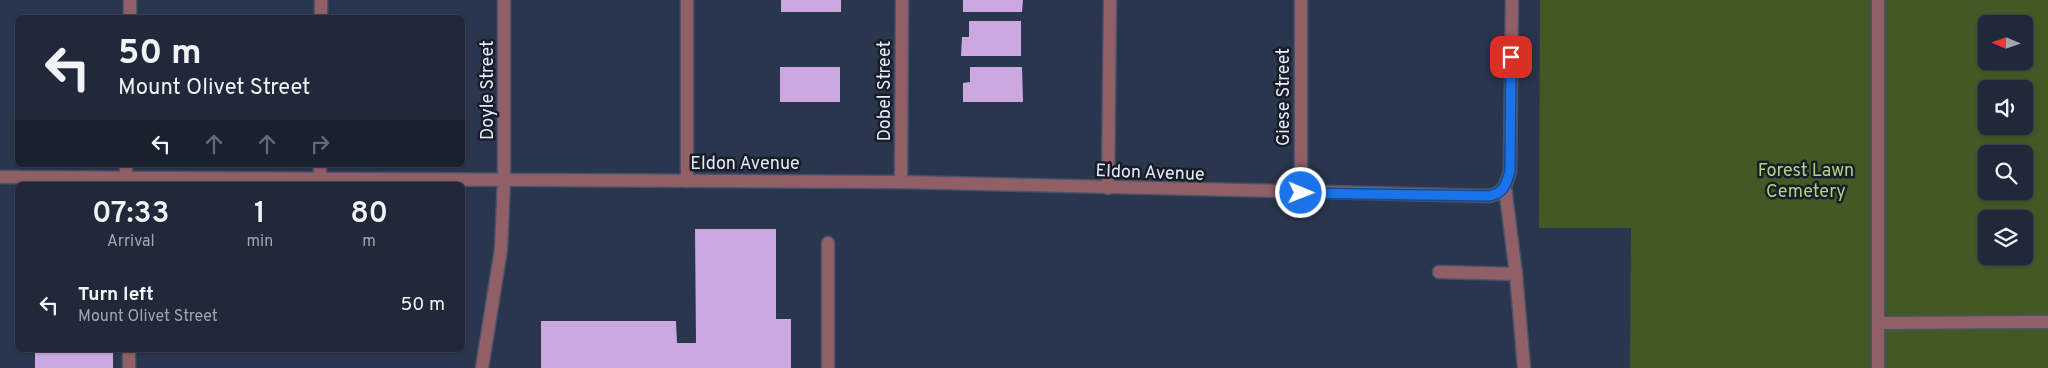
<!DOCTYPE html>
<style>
:root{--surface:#20283a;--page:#283042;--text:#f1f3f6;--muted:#a2a6af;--line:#3d4454}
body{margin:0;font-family:Overpass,sans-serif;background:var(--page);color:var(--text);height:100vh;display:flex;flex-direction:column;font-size:19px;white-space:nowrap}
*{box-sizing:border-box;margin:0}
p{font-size:16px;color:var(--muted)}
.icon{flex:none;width:28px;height:28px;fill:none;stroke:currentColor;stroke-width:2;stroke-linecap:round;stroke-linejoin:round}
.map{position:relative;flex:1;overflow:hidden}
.details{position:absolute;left:15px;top:182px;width:450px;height:170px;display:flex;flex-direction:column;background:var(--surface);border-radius:8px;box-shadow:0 1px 4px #0004,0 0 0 1px var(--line)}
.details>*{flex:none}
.guide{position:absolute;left:15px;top:15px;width:450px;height:152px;border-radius:8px;box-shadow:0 1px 4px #0004,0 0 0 1px var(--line);background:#20283a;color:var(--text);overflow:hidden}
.needle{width:32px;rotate:272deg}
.tools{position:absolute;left:1978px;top:15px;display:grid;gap:10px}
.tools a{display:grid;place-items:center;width:55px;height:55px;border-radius:8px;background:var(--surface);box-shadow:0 1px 4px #0004,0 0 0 1px var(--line);font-size:25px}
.pin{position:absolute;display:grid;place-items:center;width:42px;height:42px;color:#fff;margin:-21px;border-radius:10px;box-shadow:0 2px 8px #0006}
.me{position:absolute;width:55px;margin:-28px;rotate:91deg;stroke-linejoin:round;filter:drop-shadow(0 0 4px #0008)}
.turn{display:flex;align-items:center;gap:18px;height:105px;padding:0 20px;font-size:22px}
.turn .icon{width:65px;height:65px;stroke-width:2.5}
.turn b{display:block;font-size:35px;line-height:42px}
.lanes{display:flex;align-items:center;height:48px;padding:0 20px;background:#0003;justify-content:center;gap:25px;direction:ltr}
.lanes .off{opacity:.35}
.eta{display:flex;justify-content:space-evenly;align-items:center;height:85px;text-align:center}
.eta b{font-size:30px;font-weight:600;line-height:35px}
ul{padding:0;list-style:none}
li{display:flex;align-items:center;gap:15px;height:75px;padding:0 20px}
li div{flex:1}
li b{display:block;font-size:19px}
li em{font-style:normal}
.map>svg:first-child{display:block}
.green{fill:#425926;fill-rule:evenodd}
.building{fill:#cba9e0}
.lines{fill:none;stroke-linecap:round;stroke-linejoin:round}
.service-casing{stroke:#485369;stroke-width:15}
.minor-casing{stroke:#485369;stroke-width:15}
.service{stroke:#916067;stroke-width:12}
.minor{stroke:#916067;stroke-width:12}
.route-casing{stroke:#114b97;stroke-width:12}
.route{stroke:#1a73e8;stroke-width:9}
.labels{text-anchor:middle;stroke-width:5;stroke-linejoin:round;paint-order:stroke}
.street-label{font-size:18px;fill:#e4ecfb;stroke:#181d28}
.park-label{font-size:18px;fill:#aed484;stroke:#181d28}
</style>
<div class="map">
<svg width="2048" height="368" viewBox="0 0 2048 368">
<rect width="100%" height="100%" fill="#2a364d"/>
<path class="green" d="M1540,0H2048V368H1630L1631,228H1539ZM1986,24H2024V61H1986ZM1986,89H2024V126H1986ZM1986,154H2024V191H1986ZM1986,219H2024V256H1986Z"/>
<path class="building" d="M781,0H841V12H781Z
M963,0H1023L1022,12H963Z
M969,21H1021V56H961L962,37H969Z
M780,67H840V102H780Z
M970,67H1022L1023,102H963V83L970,82Z
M695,229H776V319H791V368H541V321H676L677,343H696Z
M35,350H113V368H35Z"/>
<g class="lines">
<defs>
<path id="service" d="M321,18V0
M320,179V165
M687,181V0
M1505,187L1516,274L1524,368
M1108,188L1110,0
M1439,272L1516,274
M1878,323L2048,322
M129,350V368
M482,368L501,249L504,180
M828,368V243
M1878,368V0"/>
<path id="minor" d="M130,18V0
M0,177L901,182L1489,196C1504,193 1506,185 1510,171L1512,0
M126,178V165
M504,180V0
M901,182L902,0
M1301,193V0"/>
</defs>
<use href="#service" class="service-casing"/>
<use href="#minor" class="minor-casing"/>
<use href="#service" class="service"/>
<use href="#minor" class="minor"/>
</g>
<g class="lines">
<defs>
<path id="route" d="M1301,193L1489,196C1504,193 1506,185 1510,171L1511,57"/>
</defs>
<use href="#route" class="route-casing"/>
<use href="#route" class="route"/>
</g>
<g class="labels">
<g class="street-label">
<text transform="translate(487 90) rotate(-90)" y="6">Doyle Street</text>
<text transform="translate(884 91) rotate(-90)" y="6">Dobel Street</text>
<text transform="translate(1283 97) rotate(-90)" y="6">Giese Street</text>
<text x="745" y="169">Eldon Avenue</text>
<text transform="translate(1150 172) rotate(2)" y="6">Eldon Avenue</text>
</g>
<g class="park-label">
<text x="1806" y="176">Forest Lawn<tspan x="1806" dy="21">Cemetery</tspan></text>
</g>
</g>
</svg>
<div class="tools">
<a><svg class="needle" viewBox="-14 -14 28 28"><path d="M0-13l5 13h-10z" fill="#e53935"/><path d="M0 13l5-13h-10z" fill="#a2a6af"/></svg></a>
<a><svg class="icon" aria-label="sound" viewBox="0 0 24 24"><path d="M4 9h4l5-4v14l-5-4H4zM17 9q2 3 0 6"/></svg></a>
<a><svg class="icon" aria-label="search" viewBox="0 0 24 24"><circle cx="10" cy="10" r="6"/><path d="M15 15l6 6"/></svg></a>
<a><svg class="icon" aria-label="layers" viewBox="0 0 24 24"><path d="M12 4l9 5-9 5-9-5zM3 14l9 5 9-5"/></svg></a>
</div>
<div class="pin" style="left:1511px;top:57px;background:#d93025"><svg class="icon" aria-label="arrive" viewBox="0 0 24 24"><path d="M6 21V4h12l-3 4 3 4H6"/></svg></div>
<svg class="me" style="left:1301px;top:193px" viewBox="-20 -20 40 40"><circle r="17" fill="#1a73e8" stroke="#fff" stroke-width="3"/><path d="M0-11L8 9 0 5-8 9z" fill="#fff"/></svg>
<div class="guide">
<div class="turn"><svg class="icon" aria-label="left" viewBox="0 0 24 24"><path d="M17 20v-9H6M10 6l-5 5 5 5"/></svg><div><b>50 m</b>Mount Olivet Street</div></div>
<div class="lanes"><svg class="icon" aria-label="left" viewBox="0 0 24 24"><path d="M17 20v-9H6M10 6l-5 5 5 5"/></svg><svg class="icon off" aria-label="ahead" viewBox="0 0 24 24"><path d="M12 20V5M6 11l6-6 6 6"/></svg><svg class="icon off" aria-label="ahead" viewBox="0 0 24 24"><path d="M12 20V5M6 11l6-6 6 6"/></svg><svg class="icon off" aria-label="right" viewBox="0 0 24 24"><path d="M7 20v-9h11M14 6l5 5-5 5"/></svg></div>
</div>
<section class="details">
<div class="eta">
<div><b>07:33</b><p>Arrival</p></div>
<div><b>1</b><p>min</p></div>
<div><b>80</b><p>m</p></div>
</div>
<ul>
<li><svg class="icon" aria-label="left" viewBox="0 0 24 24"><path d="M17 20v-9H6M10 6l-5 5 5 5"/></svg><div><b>Turn left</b><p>Mount Olivet Street</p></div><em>50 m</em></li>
</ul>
</section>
</div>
